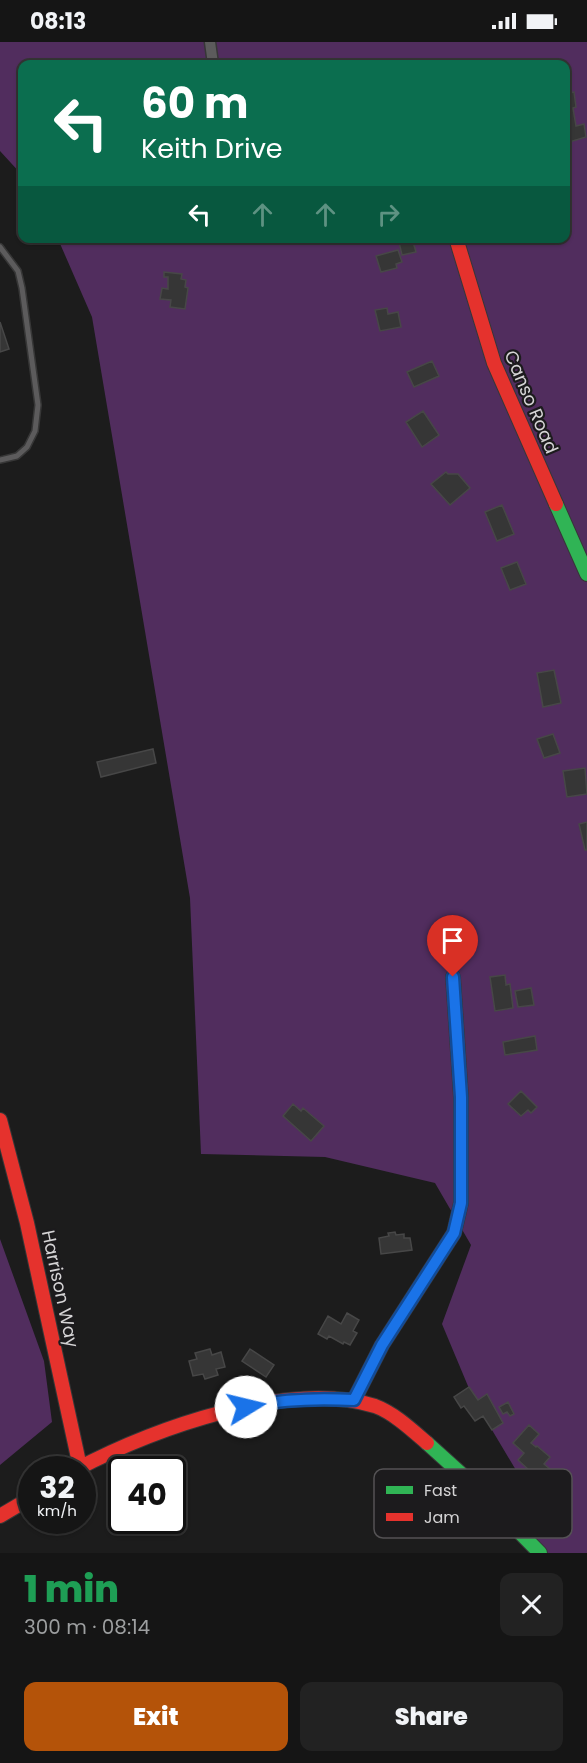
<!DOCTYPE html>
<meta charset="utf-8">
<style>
:root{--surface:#151515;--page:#222;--text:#f1f3f6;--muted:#9d9fa0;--line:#343434;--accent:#b45309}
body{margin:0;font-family:Poppins,sans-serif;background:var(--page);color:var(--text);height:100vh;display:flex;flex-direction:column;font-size:22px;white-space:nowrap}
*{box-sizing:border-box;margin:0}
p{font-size:20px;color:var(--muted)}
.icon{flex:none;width:33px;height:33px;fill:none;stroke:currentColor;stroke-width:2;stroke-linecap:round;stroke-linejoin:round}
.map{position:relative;height:1511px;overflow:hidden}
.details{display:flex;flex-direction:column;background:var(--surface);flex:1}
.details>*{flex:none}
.top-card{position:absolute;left:18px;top:18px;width:552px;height:183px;border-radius:12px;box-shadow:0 2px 4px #0004,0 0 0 2px var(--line);background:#0b6e4f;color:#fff;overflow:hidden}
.speed{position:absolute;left:18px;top:1414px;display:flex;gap:12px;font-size:30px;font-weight:700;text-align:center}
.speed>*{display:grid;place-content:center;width:78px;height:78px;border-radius:50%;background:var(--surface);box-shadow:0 2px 4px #0004,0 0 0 2px var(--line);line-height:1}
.speed small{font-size:15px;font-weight:400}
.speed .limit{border:3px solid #111;border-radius:9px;background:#fff;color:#111}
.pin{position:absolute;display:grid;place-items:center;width:51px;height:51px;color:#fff;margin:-62px -26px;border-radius:50% 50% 50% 0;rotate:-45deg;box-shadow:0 0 6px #0007}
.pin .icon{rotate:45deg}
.me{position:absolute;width:66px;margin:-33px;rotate:81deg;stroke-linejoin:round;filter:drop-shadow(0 0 4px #0008)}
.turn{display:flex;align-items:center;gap:21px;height:126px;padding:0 24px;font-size:27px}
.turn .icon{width:78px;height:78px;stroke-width:2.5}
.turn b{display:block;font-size:42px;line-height:51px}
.lanes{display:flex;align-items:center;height:57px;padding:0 24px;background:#0003;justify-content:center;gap:30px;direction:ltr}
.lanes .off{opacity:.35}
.round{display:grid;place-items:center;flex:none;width:63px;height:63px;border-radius:12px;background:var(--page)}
.summary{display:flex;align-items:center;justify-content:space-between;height:102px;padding:0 24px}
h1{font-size:36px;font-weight:800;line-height:45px;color:#1e9e55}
.button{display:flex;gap:12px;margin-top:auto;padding:12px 24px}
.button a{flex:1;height:69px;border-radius:12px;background:var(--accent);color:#fff;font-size:24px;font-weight:800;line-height:69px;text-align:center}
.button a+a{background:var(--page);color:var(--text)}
.status{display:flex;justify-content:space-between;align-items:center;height:42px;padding:0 30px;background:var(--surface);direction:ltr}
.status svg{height:16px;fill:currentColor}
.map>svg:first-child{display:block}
.forest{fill:#512d5e}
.building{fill:#363636;stroke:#474747;stroke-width:1.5}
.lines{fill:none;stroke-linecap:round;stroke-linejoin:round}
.lane-casing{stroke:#373737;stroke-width:8}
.street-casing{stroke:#373737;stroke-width:13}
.fast-casing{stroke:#373737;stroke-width:16}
.jam-casing{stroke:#373737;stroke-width:16}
.lane{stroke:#5c5b5c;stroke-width:5}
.street{stroke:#5c5b5c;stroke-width:10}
.fast{stroke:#30b455;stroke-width:14}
.jam{stroke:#e5322d;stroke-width:14}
.route-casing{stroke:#114b97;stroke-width:15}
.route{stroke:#1a73e8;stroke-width:10}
.labels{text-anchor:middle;stroke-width:4.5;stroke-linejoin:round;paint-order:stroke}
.street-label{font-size:18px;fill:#d5d4d5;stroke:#1c1b1d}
.key{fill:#1c1b1d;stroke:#545254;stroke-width:1.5}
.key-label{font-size:16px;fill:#d5d4d5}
</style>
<div class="status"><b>08:13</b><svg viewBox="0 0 49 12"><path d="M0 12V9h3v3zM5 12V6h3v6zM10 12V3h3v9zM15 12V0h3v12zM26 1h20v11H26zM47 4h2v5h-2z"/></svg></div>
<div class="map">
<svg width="587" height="1511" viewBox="0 0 587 1511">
<rect width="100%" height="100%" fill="#1c1c1c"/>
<path class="forest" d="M0,0H587V1511H535L523,1440L473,1356L442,1282L471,1203L435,1141L325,1115L201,1112L190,856L92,275L58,197L566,196V22H22V133L0,109Z
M0,1197L44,1319L52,1380L0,1423Z"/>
<path class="building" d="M574,50L576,65L573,66L576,84L584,82L586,95L566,101V52Z
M412,196L416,210L402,213L399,200Z
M398,208L402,220L396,222L397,226L381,230L376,214Z
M164,230L182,232L181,237L186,238L185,245L188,246L185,267L170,265L171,258L160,257L162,246L168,247V235H164Z
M387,266L388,272L398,270L401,285L380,289L375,268Z
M0,280L9,307L0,310Z
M432,319L439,334L414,345L407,330Z
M423,369L439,393L422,405L406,380Z
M446,430L448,432H458L470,446L450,463L431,442Z
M502,463L514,492L497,499L485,470Z
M517,520L526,542L510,548L501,526Z
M554,628L561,661L543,665L537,631Z
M553,692L560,711L544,716L537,697Z
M153,707L156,721L101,735L97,720Z
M585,726L587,752L567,755L563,729Z
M587,780V808H585L579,782Z
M505,933L506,943L510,942L513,966L495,969L490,935Z
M531,946L534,963L518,965L515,949Z
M535,994L537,1008L505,1013L503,1000Z
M521,1049L537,1065L531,1071L528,1068L521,1074L508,1062Z
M293,1062L301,1069L303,1066L324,1084L311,1099L283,1074Z
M395,1190L396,1193L404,1192V1196H410L412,1208L381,1212L379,1196L389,1194L388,1191Z
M347,1271L359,1278L353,1289L357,1291L350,1303L344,1300L343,1302L329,1294L327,1297L318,1292L328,1274L341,1282Z
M210,1307L212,1313L221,1310L225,1325L216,1327L218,1333L205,1337L203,1332L193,1334L189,1319L197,1317L195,1311Z
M250,1307L274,1323L266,1335L242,1319Z
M469,1345L478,1358L487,1352L503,1381L492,1388L483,1374L475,1379L464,1364L461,1366L454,1355Z
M508,1360L514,1372L510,1374L507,1370L503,1372L499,1365Z
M529,1383L539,1392L531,1401L536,1405L537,1404L550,1415L544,1422L551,1428L541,1439L518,1418L524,1411L513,1401Z"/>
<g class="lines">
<defs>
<path id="lane" d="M0,205L18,229L22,246L38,363L35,389L27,405L17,414L0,418"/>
<path id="street" d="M210,0L213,22"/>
<path id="fast" d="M556,462L587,532
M427,1401L468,1438L540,1511"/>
<path id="jam" d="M456,196L494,321L556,462
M0,1078L27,1181L80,1425
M354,1358L382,1303L454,1191L461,1161V1055L453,935
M75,1428C153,1387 288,1337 375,1364C394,1371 412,1388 427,1401
M0,1474L32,1455"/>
</defs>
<use href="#lane" class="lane-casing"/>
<use href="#street" class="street-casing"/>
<use href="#fast" class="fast-casing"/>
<use href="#jam" class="jam-casing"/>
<use href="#lane" class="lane"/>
<use href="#street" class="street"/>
<use href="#fast" class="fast"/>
<use href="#jam" class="jam"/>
</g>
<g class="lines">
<defs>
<path id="route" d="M246,1365C281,1357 318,1356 354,1358L382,1303L454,1191L461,1161V1055L453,935"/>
</defs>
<use href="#route" class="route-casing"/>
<use href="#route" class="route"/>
</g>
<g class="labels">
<g class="street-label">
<text transform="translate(531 360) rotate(67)" y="6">Canso Road</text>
<text transform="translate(60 1247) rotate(78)" y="6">Harrison Way</text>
</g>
</g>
<rect x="374" y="1427" width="198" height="69" rx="9" class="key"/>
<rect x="386" y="1444" width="27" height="8" fill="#30b455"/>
<rect x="386" y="1471" width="27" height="8" fill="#e5322d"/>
<g class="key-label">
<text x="424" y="1454">Fast</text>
<text x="424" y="1481">Jam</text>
</g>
</svg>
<div class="speed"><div>32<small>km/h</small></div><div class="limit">40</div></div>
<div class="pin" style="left:453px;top:935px;background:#d93025"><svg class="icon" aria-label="arrive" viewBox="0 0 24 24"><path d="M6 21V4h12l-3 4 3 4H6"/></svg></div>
<svg class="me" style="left:246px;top:1365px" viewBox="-20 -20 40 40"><circle r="19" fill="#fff"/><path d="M0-13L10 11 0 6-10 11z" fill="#1a73e8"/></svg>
<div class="top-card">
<div class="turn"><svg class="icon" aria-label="left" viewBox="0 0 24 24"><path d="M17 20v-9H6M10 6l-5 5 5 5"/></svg><div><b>60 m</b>Keith Drive</div></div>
<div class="lanes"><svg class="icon" aria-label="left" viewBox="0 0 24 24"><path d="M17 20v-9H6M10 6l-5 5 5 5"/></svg><svg class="icon off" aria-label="ahead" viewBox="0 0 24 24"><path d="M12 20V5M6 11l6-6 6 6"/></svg><svg class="icon off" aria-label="ahead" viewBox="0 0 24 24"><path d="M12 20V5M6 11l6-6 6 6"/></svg><svg class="icon off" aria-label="right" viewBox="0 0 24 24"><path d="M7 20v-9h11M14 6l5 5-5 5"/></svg></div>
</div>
</div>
<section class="details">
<div class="summary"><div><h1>1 min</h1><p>300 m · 08:14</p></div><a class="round"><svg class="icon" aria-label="close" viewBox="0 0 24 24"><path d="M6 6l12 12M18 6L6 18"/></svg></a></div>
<div class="button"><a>Exit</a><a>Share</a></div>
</section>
